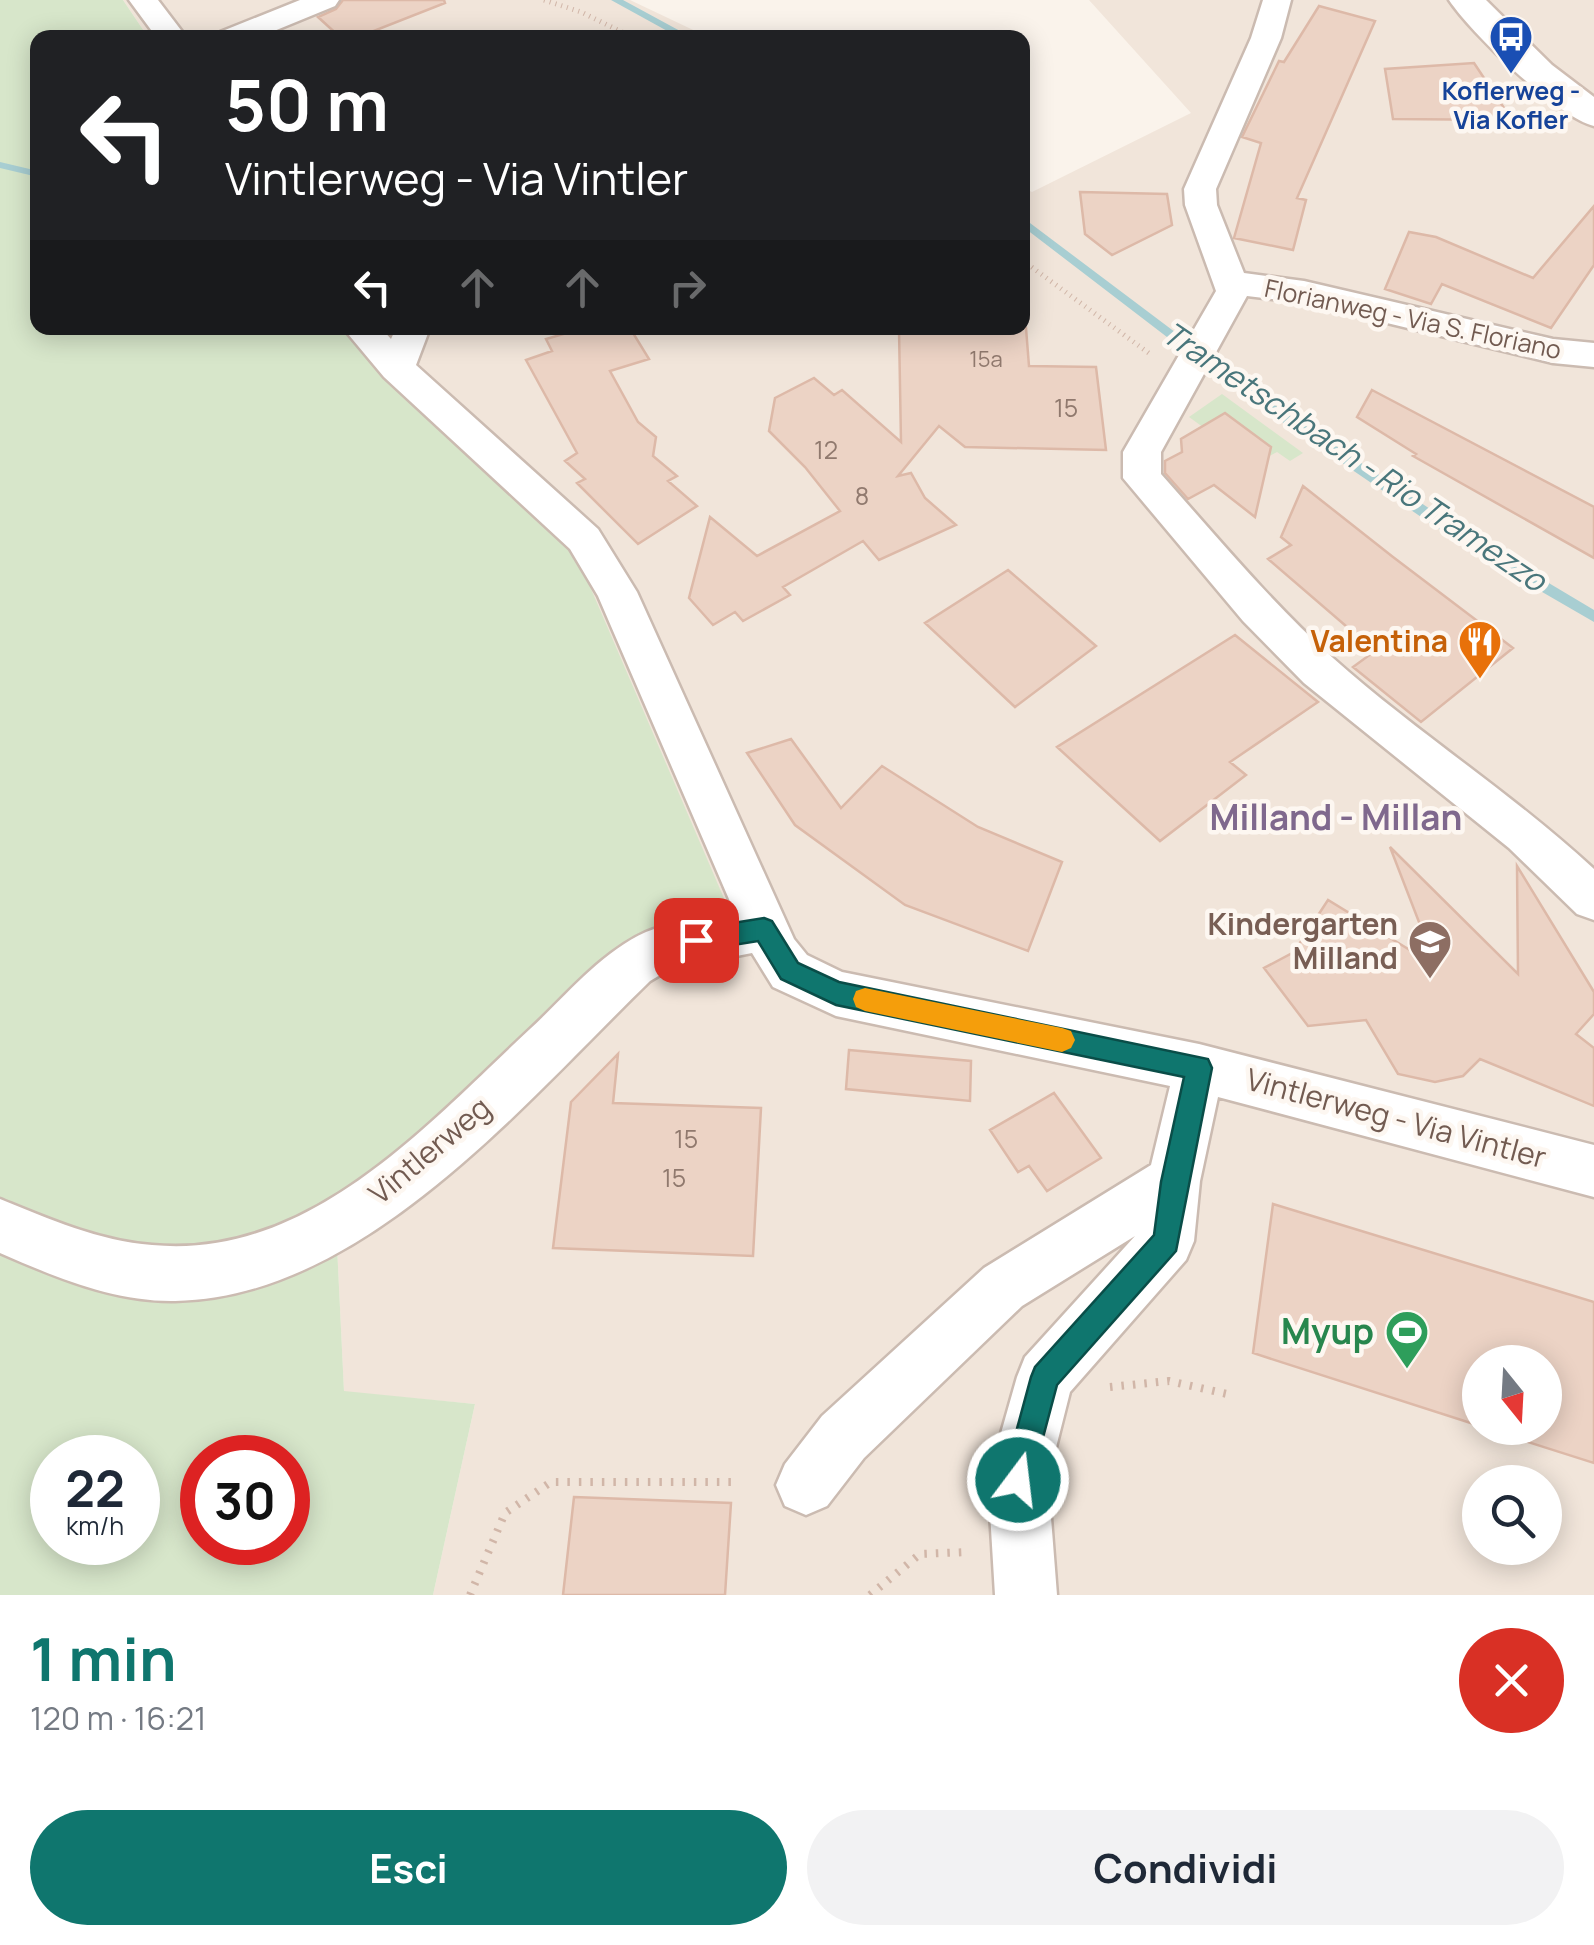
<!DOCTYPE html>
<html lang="it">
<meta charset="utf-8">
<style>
:root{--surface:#fff;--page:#f2f2f3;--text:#1f2937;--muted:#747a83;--accent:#0f766e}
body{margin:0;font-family:Manrope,sans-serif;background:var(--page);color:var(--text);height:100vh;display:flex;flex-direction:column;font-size:38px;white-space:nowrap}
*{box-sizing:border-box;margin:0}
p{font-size:32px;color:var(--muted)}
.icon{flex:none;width:55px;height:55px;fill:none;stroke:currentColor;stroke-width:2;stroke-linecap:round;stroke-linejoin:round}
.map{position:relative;height:1595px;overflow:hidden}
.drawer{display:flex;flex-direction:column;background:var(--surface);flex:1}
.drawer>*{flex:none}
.guide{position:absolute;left:30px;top:30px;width:1000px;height:305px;border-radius:20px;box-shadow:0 5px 25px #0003;background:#202124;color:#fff;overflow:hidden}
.needle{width:65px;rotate:162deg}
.buttons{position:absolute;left:1462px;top:1345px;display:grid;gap:20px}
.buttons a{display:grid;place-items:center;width:100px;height:100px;border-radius:50%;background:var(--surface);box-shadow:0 5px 25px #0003;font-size:50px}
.speed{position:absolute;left:30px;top:1435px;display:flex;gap:20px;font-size:50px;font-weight:700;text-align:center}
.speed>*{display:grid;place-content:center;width:130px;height:130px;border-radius:50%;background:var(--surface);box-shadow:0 5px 25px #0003;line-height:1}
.speed small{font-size:25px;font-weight:400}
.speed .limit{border:15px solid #d22;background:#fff;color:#111}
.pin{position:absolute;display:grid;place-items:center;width:85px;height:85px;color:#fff;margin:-42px;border-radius:20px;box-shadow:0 5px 15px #0006}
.me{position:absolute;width:110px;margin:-55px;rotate:15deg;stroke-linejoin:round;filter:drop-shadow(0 0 8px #0008)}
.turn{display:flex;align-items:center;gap:35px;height:210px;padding:0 30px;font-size:45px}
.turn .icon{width:130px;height:130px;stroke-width:2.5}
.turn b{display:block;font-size:70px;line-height:85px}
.lanes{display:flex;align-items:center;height:95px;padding:0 30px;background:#0003;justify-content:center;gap:50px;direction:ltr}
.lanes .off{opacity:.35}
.round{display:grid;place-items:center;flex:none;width:105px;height:105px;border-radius:52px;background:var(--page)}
.summary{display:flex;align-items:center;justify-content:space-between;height:170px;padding:0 30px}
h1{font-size:60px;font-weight:700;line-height:75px;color:var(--accent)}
.action{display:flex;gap:20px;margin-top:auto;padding:20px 30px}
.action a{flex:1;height:115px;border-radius:60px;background:var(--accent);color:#fff;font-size:40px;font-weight:700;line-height:115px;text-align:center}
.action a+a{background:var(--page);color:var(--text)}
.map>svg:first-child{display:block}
.residential{fill:#f1e5da;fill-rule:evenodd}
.green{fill:#d7e6ca;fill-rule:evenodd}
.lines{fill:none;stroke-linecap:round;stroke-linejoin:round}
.stream{fill:#a8ced2;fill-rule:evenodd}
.building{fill:#ecd3c5;stroke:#ddb9a8;stroke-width:2.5}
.street-casing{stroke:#cbbbb1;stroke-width:5}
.secondary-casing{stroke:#cfbdb2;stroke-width:5}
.path-far1{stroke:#d1b6a8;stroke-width:5;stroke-dasharray:1 5;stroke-linecap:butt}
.path{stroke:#d1b6a8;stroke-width:8;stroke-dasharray:2.5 9;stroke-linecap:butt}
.street{fill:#fff;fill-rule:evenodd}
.secondary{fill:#fff;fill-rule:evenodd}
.route{fill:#0f766e;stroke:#0a4d48;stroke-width:2.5}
.slow{fill:#f59e0b}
.labels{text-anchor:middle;stroke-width:9;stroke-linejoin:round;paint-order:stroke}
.far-number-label{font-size:22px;fill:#90796e}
.far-transit-label{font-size:25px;font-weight:bold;fill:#164399;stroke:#fdf7f1}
.far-street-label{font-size:25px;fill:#725b51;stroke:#fdf7f1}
.number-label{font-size:25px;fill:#90796e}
.food-label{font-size:30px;font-weight:bold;fill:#c56008;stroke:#fdf7f1;text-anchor:end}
.education-label{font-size:30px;font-weight:bold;fill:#785e54;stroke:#fdf7f1;text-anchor:end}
.street-label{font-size:30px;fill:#725b51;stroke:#fdf7f1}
.water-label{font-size:32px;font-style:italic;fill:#49767b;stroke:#fdf7f1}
.quarter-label{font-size:35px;font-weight:bold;fill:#7f688d;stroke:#fdf7f1}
.near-leisure-label{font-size:35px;font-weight:bold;fill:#27864d;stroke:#fdf7f1;text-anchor:end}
</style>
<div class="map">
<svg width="1594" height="1595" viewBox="0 0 1594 1595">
<rect width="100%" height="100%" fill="#faf3eb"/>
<path class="residential" d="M123,0H630L708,37H148Z
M1089,0H1594V1595H433L475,1404L344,1392L335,1204L629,945L726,903L447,406L378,328H1022L1023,188L1032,192L1191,113ZM1480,1362H1545V1428H1480ZM1480,1482H1545V1548H1480Z"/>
<path class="green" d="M0,0H123L148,37L38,38V328H378L579,561L726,903L675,922L629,945L437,1125L335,1204L344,1391L475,1404L433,1595H0ZM52,1458H138V1542H52ZM202,1458H288V1542H202Z
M1222,394L1303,453L1290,461L1277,452L1254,464L1189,417Z"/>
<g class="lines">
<path class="stream" d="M611,0H623L693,38H680Z
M0,162L38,171V177L0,168Z
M1022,217L1252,390L1478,541L1594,610V622L1468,549L1244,396L1022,226Z"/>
</g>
<path class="building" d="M343,0H444L445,3L356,38H341L318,17L336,9Z
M1319,6L1375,21L1297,198L1306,200L1293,250L1234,238L1261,143L1242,137L1279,61L1284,62Z
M1474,63L1512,120L1393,119L1385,69Z
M1080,192L1167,194L1172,225L1112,255L1085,234Z
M1594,206V265L1551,328L1442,284L1431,304L1385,289L1409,232L1436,237L1533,278Z
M584,328H630L649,359L610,371L638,422L656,437L653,456L677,476L668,481L697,506L638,544L577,483L585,479L565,461L577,453L526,360L552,351L546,339Z
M1026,328L1029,366L1096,367L1106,450L965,447L939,426L898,476L911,473L925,498L956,525L879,560L863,541L783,587L790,595L743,621L735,612L713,625L689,598L710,517L757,556L840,511L805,467L769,431L775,398L814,378L834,395L842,390L901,442L899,329Z
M1372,390L1594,507V558L1413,456L1416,454L1357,417Z
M1225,413L1271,447L1255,517L1214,485L1188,499L1165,473V461L1182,452L1181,439Z
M1303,486L1393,557L1513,648L1421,722L1353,667L1375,651L1268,559L1291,545L1281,537Z
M1008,570L1096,646L1015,707L925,623Z
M1235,635L1318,702L1230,762L1246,775L1160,841L1057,747Z
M791,739L841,808L882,766L978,827L1062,862L1028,951L905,905L795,825L747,753Z
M1390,847L1518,974L1517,866L1594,992V1014L1576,1034L1594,1048V1106L1480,1059L1463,1076L1435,1082L1398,1074L1366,1020L1308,1026L1264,968L1294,952L1328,900L1436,966Z
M849,1050L971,1061L970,1101L846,1089Z
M618,1054L613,1103L761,1108L753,1256L553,1248L571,1102Z
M1054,1093L1101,1158L1047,1191L1029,1166L1018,1172L990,1130Z
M1273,1204L1594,1302V1463L1484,1428H1545V1362H1480V1426L1253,1353Z
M574,1497L731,1503L725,1595H563Z"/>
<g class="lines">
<defs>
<path id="street" d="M129,0H158L187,38H157Z
M300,0H339L335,6L257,38H216L220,32Z
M1263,0H1291L1281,38L1216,189L1217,205L1244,273L1304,281L1553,339L1594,343V367L1553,363L1304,303L1247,296L1161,452V474C1217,537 1271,602 1333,658C1417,733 1512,793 1594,869V920L1577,914L1509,848L1304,683L1243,621L1123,478V452L1216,291L1185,205L1184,189L1251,38Z
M343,328H381L391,339L396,328H430L416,365L598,529L637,592L794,939L807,955L842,972L1199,1044L1594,1145V1197L1218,1097L1200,1181L1194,1241L1186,1260L1070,1392L1048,1479L1057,1595H995L988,1479L1017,1377L1025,1357L1135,1236L1022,1306L864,1458L827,1506L806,1515L785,1506L776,1485L785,1464L822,1416L984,1268L1151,1165L1170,1086L836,1016L773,987L752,953L670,969L650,981C525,1102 363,1298 175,1301C114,1302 55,1277 0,1253V1199C49,1219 99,1241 152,1245C308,1260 426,1126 530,1029C565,997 601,952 646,932C673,921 706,918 735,913L598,596L570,549L384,377Z"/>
<path id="secondary" d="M1449,0H1486L1552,65L1594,97V126C1557,117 1471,33 1449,0Z"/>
</defs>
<use href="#street" class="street-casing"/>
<use href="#secondary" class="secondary-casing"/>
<path class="path-far1" d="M544,0L581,12L634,38
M1022,260L1150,354"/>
<path class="path" d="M1110,1387L1169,1381L1227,1394
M470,1595L505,1513L551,1482H733
M870,1595L920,1554L968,1552"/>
<use href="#street" class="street"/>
<use href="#secondary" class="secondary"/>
</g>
<path class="route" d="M764,918L772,921L798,963L839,982L1208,1059L1212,1068L1176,1251L1057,1385L1029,1490L1018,1494L1007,1490L1003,1480L1031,1377L1035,1367L1154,1235L1161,1182L1184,1077L836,1005L781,979L758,941L696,951L687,948L684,940L687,933L696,929Z"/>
<path class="slow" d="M865,988L1062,1028L1071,1031L1075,1040L1071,1048L1062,1052L865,1011L856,1007L853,999L856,991Z"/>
<defs>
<symbol id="bus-pin" viewBox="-11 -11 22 30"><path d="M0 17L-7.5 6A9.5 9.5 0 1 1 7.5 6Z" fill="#1a4fb4" stroke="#fdf7f1"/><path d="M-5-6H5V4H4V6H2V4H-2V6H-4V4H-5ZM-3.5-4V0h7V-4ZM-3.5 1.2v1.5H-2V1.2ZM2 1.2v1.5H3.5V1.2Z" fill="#fff"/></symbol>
<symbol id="restaurant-pin" viewBox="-11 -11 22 30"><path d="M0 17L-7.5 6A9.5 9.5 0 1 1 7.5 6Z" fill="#e8710a" stroke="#fdf7f1"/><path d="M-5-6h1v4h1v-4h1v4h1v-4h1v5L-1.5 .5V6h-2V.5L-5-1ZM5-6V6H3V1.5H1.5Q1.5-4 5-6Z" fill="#fff"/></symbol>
<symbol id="school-pin" viewBox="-11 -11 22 30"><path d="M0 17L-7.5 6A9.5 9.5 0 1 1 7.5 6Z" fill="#8d6e63" stroke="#fdf7f1"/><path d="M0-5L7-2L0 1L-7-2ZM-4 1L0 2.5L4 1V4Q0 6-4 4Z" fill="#fff"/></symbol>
<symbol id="stadium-pin" viewBox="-11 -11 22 30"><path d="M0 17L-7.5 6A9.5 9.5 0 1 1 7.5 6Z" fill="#2e9e5b" stroke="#fdf7f1"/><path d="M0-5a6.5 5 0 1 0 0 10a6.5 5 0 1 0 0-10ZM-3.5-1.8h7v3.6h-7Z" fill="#fff"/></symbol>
</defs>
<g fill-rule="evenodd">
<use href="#bus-pin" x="1486" y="12" width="50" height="68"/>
<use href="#restaurant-pin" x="1455" y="617" width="50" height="68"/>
<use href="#school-pin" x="1405" y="917" width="50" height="68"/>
<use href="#stadium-pin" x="1382" y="1307" width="50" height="68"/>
</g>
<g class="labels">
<g class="far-number-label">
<text x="986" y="367">15a</text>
</g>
<g class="far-transit-label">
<text x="1511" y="100">Koflerweg -<tspan x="1511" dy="29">Via Kofler</tspan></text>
</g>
<g class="far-street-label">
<text transform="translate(1413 319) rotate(12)" y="9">Florianweg - Via S. Floriano</text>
</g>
<g class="number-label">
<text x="1066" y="417">15</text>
<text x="826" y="459">12</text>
<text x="862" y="505">8</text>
<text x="686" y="1148">15</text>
<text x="674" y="1187">15</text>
</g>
<g class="food-label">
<text x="1448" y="652">Valentina</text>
</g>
<g class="education-label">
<text x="1398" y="935">Kindergarten<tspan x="1398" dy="34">Milland</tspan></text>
</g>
<g class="street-label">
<text transform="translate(1396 1119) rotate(15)" y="10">Vintlerweg - Via Vintler</text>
<text transform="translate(430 1151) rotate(-40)" y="10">Vintlerweg</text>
</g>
<g class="water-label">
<text transform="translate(1354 457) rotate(34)" y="11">Trametschbach - Rio Tramezzo</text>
</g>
<g class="quarter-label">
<text x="1336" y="830">Milland - Millan</text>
</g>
<g class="near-leisure-label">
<text x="1374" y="1344">Myup</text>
</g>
</g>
</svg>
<div class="buttons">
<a><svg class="needle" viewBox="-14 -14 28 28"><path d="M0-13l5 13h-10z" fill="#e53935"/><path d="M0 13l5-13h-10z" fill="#747a83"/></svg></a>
<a><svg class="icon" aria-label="search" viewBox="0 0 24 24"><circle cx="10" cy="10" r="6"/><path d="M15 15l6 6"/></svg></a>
</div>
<div class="speed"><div>22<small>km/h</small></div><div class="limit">30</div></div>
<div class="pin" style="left:696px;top:940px;background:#d93025"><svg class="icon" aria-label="arrive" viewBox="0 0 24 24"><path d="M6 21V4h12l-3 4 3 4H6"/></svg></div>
<svg class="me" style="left:1018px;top:1480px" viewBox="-20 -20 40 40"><circle r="17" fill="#0f766e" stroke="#fff" stroke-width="3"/><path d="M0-11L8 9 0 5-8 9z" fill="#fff"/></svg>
<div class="guide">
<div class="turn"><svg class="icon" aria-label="left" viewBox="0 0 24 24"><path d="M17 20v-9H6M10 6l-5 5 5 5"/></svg><div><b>50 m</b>Vintlerweg - Via Vintler</div></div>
<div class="lanes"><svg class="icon" aria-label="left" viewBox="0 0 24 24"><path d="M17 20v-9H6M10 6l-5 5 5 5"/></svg><svg class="icon off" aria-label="ahead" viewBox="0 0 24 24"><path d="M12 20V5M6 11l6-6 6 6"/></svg><svg class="icon off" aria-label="ahead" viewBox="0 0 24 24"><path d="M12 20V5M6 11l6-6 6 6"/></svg><svg class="icon off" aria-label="right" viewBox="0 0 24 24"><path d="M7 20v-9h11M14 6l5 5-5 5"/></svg></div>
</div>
</div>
<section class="drawer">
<div class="summary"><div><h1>1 min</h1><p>120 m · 16:21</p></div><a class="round" style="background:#d93025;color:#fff"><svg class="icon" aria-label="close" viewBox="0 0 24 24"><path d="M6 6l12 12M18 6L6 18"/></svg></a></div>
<div class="action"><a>Esci</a><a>Condividi</a></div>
</section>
